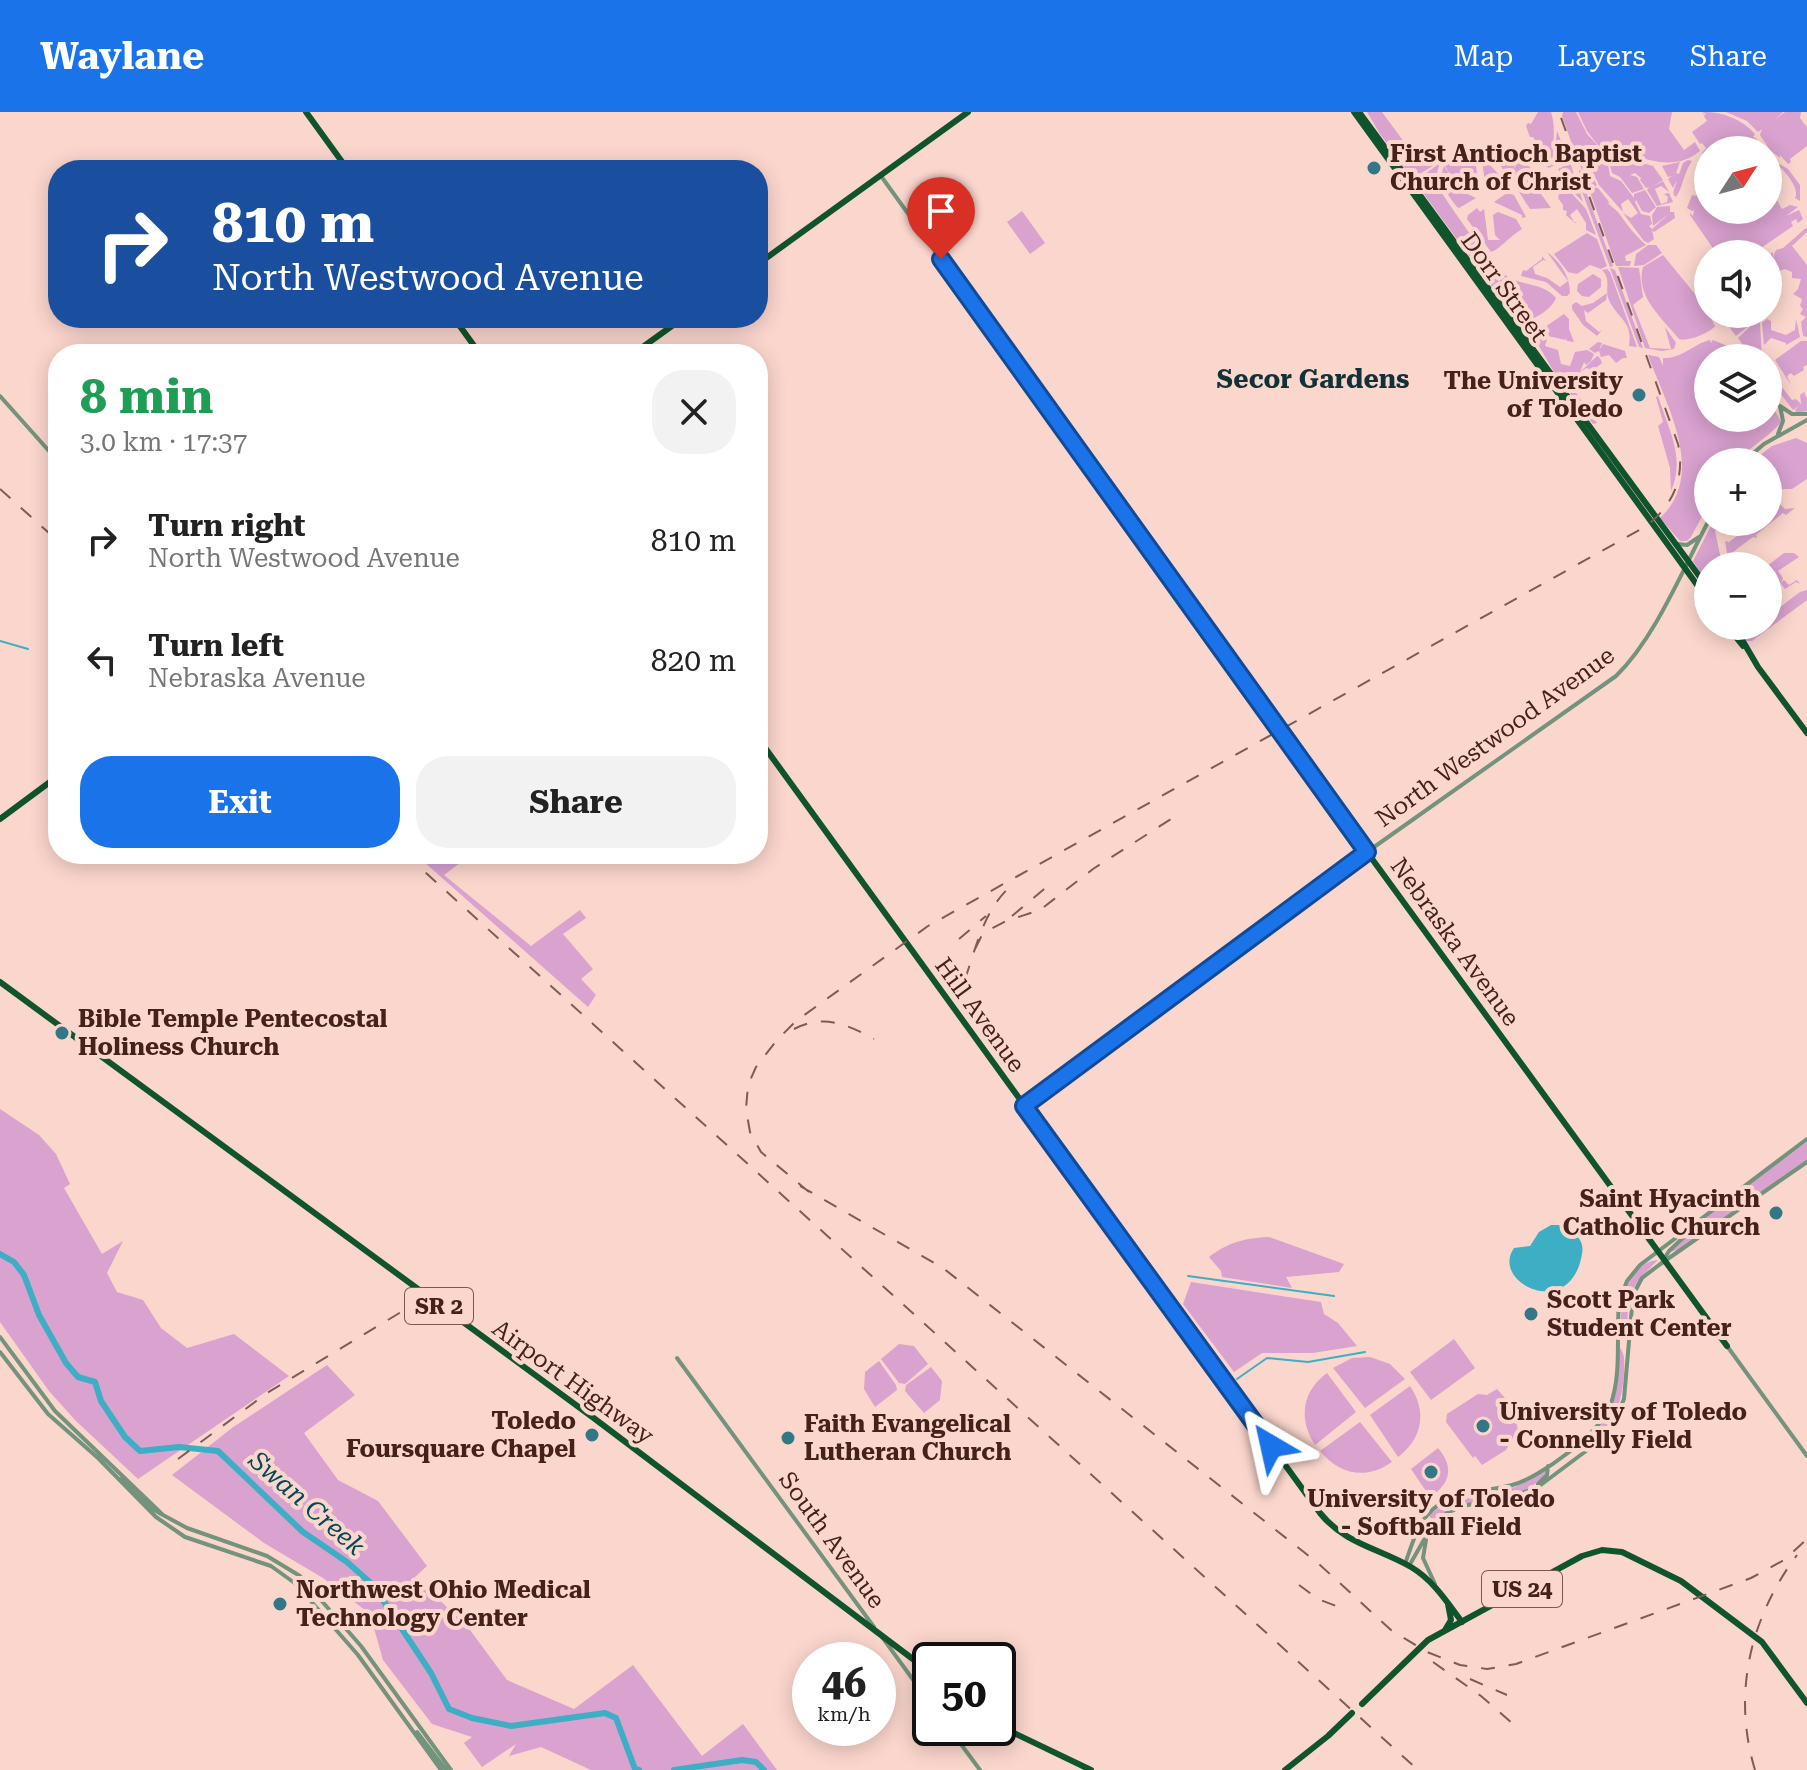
<!DOCTYPE html>
<meta charset="utf-8">
<style>
:root{--surface:#fff;--page:#f2f2f2;--text:#222;--muted:#767676;--accent:#1a73e8}
body{margin:0;font-family:"Roboto Serif",serif;background:var(--page);color:var(--text);height:100vh;display:flex;flex-direction:column;font-size:30px;white-space:nowrap}
*{box-sizing:border-box;margin:0}
p{font-size:26px;color:var(--muted)}
.icon{flex:none;width:44px;height:44px;fill:none;stroke:currentColor;stroke-width:2;stroke-linecap:round;stroke-linejoin:round}
.map{position:relative;flex:1;overflow:hidden}
.drawer{position:absolute;left:48px;top:232px;width:720px;height:520px;display:flex;flex-direction:column;background:var(--surface);border-radius:32px;box-shadow:0 4px 20px #0003}
.drawer>*{flex:none}
.banner{position:absolute;left:48px;top:48px;width:720px;height:168px;border-radius:32px;box-shadow:0 4px 20px #0003;background:#1a4fa0;color:#fff;overflow:hidden}
.needle{width:52px;rotate:54deg}
.fabs{position:absolute;left:1694px;top:24px;display:grid;gap:16px}
.fabs a{display:grid;place-items:center;width:88px;height:88px;border-radius:50%;background:var(--surface);box-shadow:0 4px 20px #0003;font-size:40px}
.speed{position:absolute;left:792px;top:1530px;display:flex;gap:16px;font-size:40px;font-weight:700;text-align:center}
.speed>*{display:grid;place-content:center;width:104px;height:104px;border-radius:50%;background:var(--surface);box-shadow:0 4px 20px #0003;line-height:1}
.speed small{font-size:20px;font-weight:400}
.speed .limit{border:4px solid #111;border-radius:12px;background:#fff;color:#111}
.pin{position:absolute;display:grid;place-items:center;width:68px;height:68px;color:#fff;margin:-82px -34px;border-radius:50% 50% 50% 0;rotate:-45deg;box-shadow:0 0 8px #0007}
.pin .icon{rotate:45deg}
.me{position:absolute;width:88px;margin:-44px;rotate:324deg;stroke-linejoin:round;filter:drop-shadow(0 0 6px #0008)}
.turn{display:flex;align-items:center;gap:28px;height:168px;padding:0 32px;font-size:36px}
.turn .icon{width:104px;height:104px;stroke-width:2.5}
.turn b{display:block;font-size:56px;line-height:68px}
.round{display:grid;place-items:center;flex:none;width:84px;height:84px;border-radius:32px;background:var(--page)}
.overview{display:flex;align-items:center;justify-content:space-between;height:136px;padding:0 32px}
h1{font-size:48px;font-weight:700;line-height:60px;color:#1e9e55}
.primary-button{display:flex;gap:16px;margin-top:auto;padding:16px 32px}
.primary-button a{flex:1;height:92px;border-radius:32px;background:var(--accent);color:#fff;font-size:32px;font-weight:700;line-height:92px;text-align:center}
.primary-button a+a{background:var(--page);color:var(--text)}
ul{padding:0;list-style:none}
li{display:flex;align-items:center;gap:24px;height:120px;padding:0 32px}
li div{flex:1}
li b{display:block;font-size:30px}
li em{font-style:normal}
header{display:flex;align-items:center;gap:48px;box-sizing:border-box;height:112px;padding:0 40px;background:var(--accent);color:#fff}
header strong{font-size:38px}
nav{display:flex;gap:44px;margin-inline-start:auto;font-size:28px}
.map>svg:first-child{display:block}
.green{fill:#d9a2cf}
.water{fill:#3eaec4}
.lines{fill:none;stroke-linecap:round;stroke-linejoin:round}
.stream{stroke:#3eaec4;stroke-width:2}
.river{stroke:#3eaec4;stroke-width:6}
.minor{stroke:#74937c;stroke-width:4}
.major{stroke:#10542d;stroke-width:6}
.rail{stroke:#7e5b54;stroke-width:2;stroke-dasharray:14 14;stroke-linecap:butt}
.route-casing{stroke:#114b97;stroke-width:20}
.route{stroke:#1a73e8;stroke-width:14}
.poi-dot{fill:#327785;stroke:#fbd6cd;stroke-width:3}
.labels{text-anchor:middle;stroke-width:8;stroke-linejoin:round;paint-order:stroke}
.shield{fill:#fbd6cd;stroke:#7b5850;stroke-width:2}
.shield-label{font-size:22px;font-weight:bold;fill:#44221b}
.poi-label{font-size:24px;font-weight:bold;fill:#44221b;stroke:#fbd6cd;text-anchor:start}
.street-label{font-size:24px;fill:#44221b;stroke:#fbd6cd}
.neighbourhood-label{font-size:26px;font-weight:bold;fill:#103138;stroke:#fbd6cd}
.water-label{font-size:26px;font-style:italic;fill:#034954;stroke:#fbd6cd}
</style>
<header>
<strong>Waylane</strong>
<nav><a>Map</a><a>Layers</a><a>Share</a></nav>
</header>
<div class="map">
<svg width="1807" height="1658" viewBox="0 0 1807 1658">
<rect width="100%" height="100%" fill="#fbd6cd"/>
<path class="green" d="M1367,0H1382L1421,53L1428,54L1436,48L1435,44L1441,45L1439,50L1415,65L1417,68L1440,51L1436,64L1439,77C1452,96 1489,152 1505,163C1522,175 1543,170 1556,186C1552,197 1533,209 1521,210L1523,211L1516,208L1380,22Z
M1538,0H1551C1557,18 1551,35 1555,53L1549,56L1546,54L1550,51L1533,25H1530L1526,14L1528,11L1531,12Z
M1563,0H1576L1587,22L1601,37L1587,19L1578,0H1672L1669,17L1684,38L1695,30L1700,39C1664,68 1627,32 1597,40L1596,36L1595,40L1582,46L1593,42L1588,52L1597,74L1588,72L1579,51L1582,47L1578,49L1562,4Z
M1704,0C1723,0 1742,7 1755,22L1753,25L1757,27C1751,38 1743,38 1731,38L1733,27L1727,25L1720,29L1718,34L1708,38L1706,47L1702,41L1706,36L1702,31L1700,32L1692,20L1707,9L1704,4L1706,1L1702,2Z
M1726,0H1783L1776,7L1785,0H1801L1800,6L1807,15V34L1790,47L1791,50L1788,52L1780,43V46L1770,38L1760,23L1762,17L1758,20L1747,9Z
M1557,19L1569,48L1557,52L1555,35Z
M1468,37L1476,45H1483L1500,64L1499,69L1486,79L1482,48L1468,46L1463,39Z
M1460,40L1471,53H1476L1478,73L1472,76L1454,69L1445,54L1446,50Z
M1611,42L1653,54L1663,68L1652,75L1663,69L1669,80L1661,74L1655,77L1661,92L1667,90L1668,85L1664,82L1669,81L1673,90L1657,94L1647,78L1649,75L1646,76L1640,68L1641,66L1635,61L1630,63L1637,65L1644,77L1632,81L1620,65L1612,61L1608,46L1613,45Z
M1518,43L1513,59L1518,48L1521,47L1535,60L1515,67L1513,61L1509,65L1499,52L1509,50Z
M1598,44L1607,46L1610,64L1621,69L1634,86V82L1645,78L1656,95L1649,101L1642,99L1636,88L1635,90L1641,102L1650,104L1652,112L1649,114L1652,117L1670,101L1653,114L1652,103L1657,95L1670,94V100H1674L1675,106L1654,120L1652,118L1654,127L1648,131L1644,129L1623,101L1631,106L1638,101L1628,87L1621,92L1623,100L1599,73L1590,54Z
M1688,48L1692,49C1683,62 1684,73 1676,85L1673,82H1675L1673,81L1677,68L1673,76L1668,67L1672,64L1668,65L1662,54L1680,50L1676,61L1679,62L1683,51Z
M1776,50L1788,57L1800,73V89L1795,86C1800,77 1787,62 1780,55L1777,57L1771,52Z
M1568,52L1571,53L1583,90L1566,73L1573,72L1565,71L1558,57Z
M1444,54L1452,66L1448,73L1476,86L1459,96L1457,95C1447,81 1437,71 1444,54Z
M1536,63V75L1551,96L1530,97L1514,72L1515,68Z
M1704,68L1708,71V98H1768L1770,76L1782,97L1790,93L1798,95L1786,104L1799,98L1803,107L1798,111L1796,107L1791,110L1793,114L1752,142H1717L1690,103V101L1693,104L1694,98L1692,99L1687,96L1692,83L1696,84L1703,76L1700,72Z
M1559,72L1564,73L1586,97L1596,123L1586,118V111L1577,97L1570,103L1574,110H1577L1575,111L1566,103L1567,99L1563,98V93L1558,86L1561,74Z
M1580,74H1584L1613,154L1610,155Z
M1588,74L1598,76L1610,91L1607,90C1610,94 1617,98 1621,104C1627,113 1635,123 1646,133L1625,144L1626,149H1631L1630,154H1616Z
M1507,81L1514,83L1526,105L1522,106V103L1494,90Z
M1477,96L1480,100L1484,97L1488,128H1500L1495,123L1493,103L1498,100L1516,107L1522,117C1510,124 1500,137 1491,140L1467,107L1468,103Z
M1022,99L1045,131L1030,142L1007,110Z
M1807,115V120L1792,134L1807,153V225L1803,224L1801,210L1806,205L1800,202L1803,197L1800,194L1802,187L1793,182L1798,177L1801,167L1792,166V160L1785,157L1768,163V144L1773,140V145L1776,138L1783,136Z
M1587,121L1597,127L1607,154L1601,157L1590,153L1577,162L1568,160L1554,142Z
M1648,133H1656L1662,141L1644,153L1634,154L1636,142Z
M1547,140C1560,149 1570,164 1570,181L1567,184H1562L1546,170L1521,164L1523,158L1526,159L1542,147V144L1546,149L1543,148L1533,155L1535,162L1547,166L1560,175L1568,169Z
M1663,143L1704,193L1715,214C1710,221 1687,230 1679,227C1662,206 1635,184 1643,155Z
M1618,155L1639,156L1643,185L1633,193L1650,236L1671,237L1665,215L1676,231L1674,237L1662,239L1645,236Z
M1610,156L1615,158L1643,236L1639,235Z
M1607,157L1610,160L1637,235L1629,234C1633,208 1618,208 1609,188C1604,177 1612,168 1602,158Z
M1593,162L1601,167V175L1589,185L1582,184L1577,179L1578,172Z
M1607,181L1606,188L1588,201L1584,198L1586,209L1599,220L1602,218L1597,224L1583,213L1572,197V193L1576,190L1582,194L1593,191Z
M1564,202L1569,207V217L1574,230L1567,229L1565,224L1566,228L1548,224L1545,234L1558,238L1561,252L1570,254L1575,240L1587,238L1594,242L1591,249L1586,253L1584,250L1580,260L1597,244L1600,246L1602,251L1593,258L1586,256L1568,269L1597,311L1593,312L1554,260L1536,229L1539,219Z
M1719,202H1739L1743,208L1755,209L1736,224Z
M1767,207L1771,209V218L1786,223L1795,218L1796,207L1800,225L1786,233V231L1771,226L1764,233L1762,211Z
M1756,209L1760,211L1762,246H1752L1738,226Z
M1710,228L1711,231L1713,228L1730,235L1739,246H1708V306H1768V287L1781,309C1777,319 1747,337 1736,350L1738,346L1734,350H1708V393L1691,425L1687,429H1680L1660,406C1708,362 1665,291 1648,243L1659,245L1663,254V246C1682,247 1693,232 1710,228Z
M1801,229H1807V253L1803,255L1804,258L1794,264L1791,261L1787,264L1791,273L1775,248Z
M1598,230L1602,231L1599,238L1603,232L1625,239L1627,246H1623L1616,251L1609,243L1601,245L1599,239L1595,241L1589,237Z
M1768,254L1778,262L1775,266L1792,288L1796,287L1801,292L1800,283L1804,280L1807,287V299L1797,301L1795,298L1799,294L1793,298L1768,265Z
M1658,284C1668,317 1686,345 1671,379L1670,356L1658,314L1663,310L1656,285Z
M1796,326L1807,331V367L1792,377H1783L1770,388L1769,384L1772,386L1777,382L1778,377L1768,364V350H1751L1772,334Z
M1778,390L1785,397L1795,396L1786,403L1783,401L1756,423L1757,426L1753,425L1729,443L1728,447L1725,429L1729,430L1756,410H1768V400Z
M1713,410H1719L1716,416L1718,418L1715,419L1722,452L1725,454H1708V472L1693,449Z
M1784,441H1794L1799,445L1778,459L1783,466L1781,470L1784,468L1789,473L1797,468L1800,472L1796,470L1785,477L1772,460H1768L1767,454Z
M1807,478V488L1752,529H1746L1744,525C1748,515 1758,514 1768,514V504L1800,480Z
M415,742H472L444,763L531,834L580,798L586,806L563,822L593,857L581,867L596,883L588,895Z
M0,997L39,1023L56,1042L70,1072L64,1076L102,1142L123,1129L107,1161L117,1180L143,1188L161,1216L187,1236L234,1222L289,1264L138,1367L76,1309L49,1279L0,1210Z
M1807,1030V1048L1756,1085L1752,1084L1747,1074Z
M1741,1079L1749,1090L1678,1138L1670,1140L1711,1101Z
M1269,1125L1344,1152L1339,1160L1286,1165L1292,1176L1222,1165L1221,1159L1209,1145C1228,1130 1246,1126 1269,1125Z
M1658,1148C1633,1173 1626,1180 1628,1217H1621C1620,1192 1626,1151 1658,1148Z
M1191,1170L1321,1190L1324,1202L1338,1211L1357,1234L1313,1241H1262L1234,1260L1183,1192Z
M1454,1227L1475,1256L1431,1288L1410,1260Z
M899,1232L914,1234L928,1252L905,1272L899,1271L881,1247Z
M1620,1236C1626,1244 1624,1251 1624,1261C1622,1290 1613,1325 1582,1334C1586,1327 1600,1317 1606,1306C1619,1284 1615,1260 1620,1236Z
M1370,1245L1390,1252L1405,1267L1365,1296L1333,1256L1352,1246Z
M879,1249L896,1273L897,1278L875,1295L864,1277L865,1260Z
M327,1253L355,1283L304,1321L338,1368L378,1389L427,1454L415,1465L467,1514L507,1568L574,1597L633,1553L702,1644L743,1612L777,1658H591L541,1635L509,1644L516,1632L482,1655L464,1631L472,1625L432,1612L383,1548L370,1502L323,1466L264,1431L172,1363L232,1316Z
M931,1255L942,1269L940,1288L924,1301L905,1279L906,1273Z
M1327,1261L1356,1300L1315,1333C1298,1307 1302,1279 1327,1261Z
M1410,1274C1427,1299 1423,1326 1398,1345L1370,1303Z
M1497,1277L1513,1295L1518,1318L1506,1338L1482,1353L1475,1344L1473,1346L1446,1310L1447,1302L1478,1282L1487,1283Z
M1360,1310L1392,1350C1366,1368 1340,1363 1320,1339Z
M1438,1336C1454,1355 1451,1371 1430,1385L1411,1357Z
M1547,1358C1538,1379 1494,1393 1473,1382L1515,1375Z
M1467,1383L1477,1389L1452,1396L1435,1408L1430,1406V1402L1449,1389Z"/>
<path class="water" d="M1551,1113H1559L1568,1123L1577,1124C1584,1132 1583,1138 1581,1147C1567,1208 1490,1170 1514,1136L1530,1134L1539,1120Z"/>
<g class="lines">
<path class="stream" d="M0,529L28,537
M1188,1164L1334,1184
M1237,1267L1267,1246L1308,1250L1365,1240"/>
<path class="river" d="M0,1142L14,1150L24,1163L39,1203L66,1251L78,1265L95,1270L101,1289L125,1325L140,1339L179,1335L218,1339L303,1420L347,1450L373,1473L431,1561L449,1597L472,1606L511,1614L605,1601L616,1606L635,1657L639,1658
M674,1658L742,1648L756,1650L764,1658"/>
<path class="minor" d="M881,64L1367,740
M0,284L58,349
M1780,294L1792,302H1807
M1778,322L1783,309L1780,294
M1743,350L1764,332L1807,308
M1678,432L1687,433L1699,425
M1024,994L1367,740L1616,564C1655,526 1682,459 1708,410
M1664,1147L1669,1139L1702,1108
M0,1225L55,1299L163,1403L187,1416L267,1444L300,1464L361,1534L451,1658
M1727,1234L1807,1344
M0,1240L48,1302L98,1346L156,1405L185,1425L271,1454L296,1472L358,1543L441,1658
M677,1246L874,1515
M1575,1334L1585,1335L1601,1325
M120,1367L125,1369L147,1393L161,1402
M1538,1372L1547,1363L1548,1354
M1469,1380L1476,1386H1492
M1426,1428L1423,1446L1435,1472
M1405,1452C1412,1433 1417,1412 1432,1398C1455,1377 1484,1381 1512,1373C1540,1366 1600,1321 1610,1294C1622,1263 1616,1224 1619,1191L1627,1169L1640,1153L1807,1027
M1409,1454L1429,1419L1447,1401L1463,1394L1513,1384L1538,1375L1602,1327L1615,1309L1624,1287L1633,1183L1642,1166L1659,1153L1807,1050
M882,1525L930,1591
M949,1616L980,1658
M417,1620L446,1658"/>
<path class="major" d="M306,0L348,58
M1354,0L1708,488
M1359,0L1708,476
M758,152L968,0
M454,206L480,242
M633,242L683,206
M1727,514L1743,534
M1734,514L1758,555L1807,621
M758,626L1320,1401C1345,1432 1378,1436 1411,1455C1433,1468 1447,1490 1462,1510
M0,707L58,664
M1367,740L1727,1234
M0,870L595,1307L930,1560
M1445,1518L1451,1508L1448,1492
M1362,1592L1428,1528L1582,1444L1602,1438L1622,1440L1681,1469L1762,1530L1807,1591
M998,1610L1014,1621L1091,1658
M1285,1658L1328,1624L1352,1601"/>
<path class="rail" d="M0,377L58,429
M405,742L1418,1658
M1012,804L1049,773
M959,827L986,804
M975,837L981,825L989,818L1006,809L1040,798L1093,757L1171,707
M965,867C977,833 984,797 1012,773
M794,917C823,902 847,912 874,927
M800,1074L943,1156L1319,1452L1391,1518L1427,1540L1460,1553L1487,1557L1516,1552L1751,1466L1784,1448L1807,1427
M809,1080L761,1040L750,1020L746,997L748,973L756,955L777,928L796,909L928,814L1643,416C1671,397 1686,367 1678,332L1559,0
M178,1347L267,1281L411,1194
M1299,1473L1318,1487L1344,1497
M1433,1550L1481,1584L1521,1619
M1470,1567L1507,1583
M1755,1658C1732,1582 1750,1506 1797,1443"/>
</g>
<g class="lines">
<defs>
<path id="route" d="M941,147L1367,740L1024,994L1271,1334"/>
</defs>
<use href="#route" class="route-casing"/>
<use href="#route" class="route"/>
</g>
<g class="poi-dot">
<circle cx="1374" cy="56" r="8"/>
<circle cx="1639" cy="283" r="8"/>
<circle cx="62" cy="921" r="8"/>
<circle cx="1776" cy="1101" r="8"/>
<circle cx="1531" cy="1202" r="8"/>
<circle cx="1483" cy="1314" r="8"/>
<circle cx="592" cy="1323" r="8"/>
<circle cx="788" cy="1326" r="8"/>
<circle cx="1431" cy="1360" r="8"/>
<circle cx="280" cy="1492" r="8"/>
</g>
<g class="labels">
<g class="shield">
<rect x="405" y="1176" width="68" height="36" rx="6"/>
<rect x="1482" y="1459" width="80" height="36" rx="6"/>
</g>
<g class="shield-label">
<text x="439" y="1202">SR 2</text>
<text x="1522" y="1485">US 24</text>
</g>
<g class="poi-label">
<text x="1390" y="50">First Antioch Baptist<tspan x="1390" dy="28">Church of Christ</tspan></text>
<text x="1623" y="277" text-anchor="end">The University<tspan x="1623" dy="28">of Toledo</tspan></text>
<text x="78" y="915">Bible Temple Pentecostal<tspan x="78" dy="28">Holiness Church</tspan></text>
<text x="1760" y="1095" text-anchor="end">Saint Hyacinth<tspan x="1760" dy="28">Catholic Church</tspan></text>
<text x="1547" y="1196">Scott Park<tspan x="1547" dy="28">Student Center</tspan></text>
<text x="1499" y="1308">University of Toledo<tspan x="1499" dy="28">- Connelly Field</tspan></text>
<text x="576" y="1317" text-anchor="end">Toledo<tspan x="576" dy="28">Foursquare Chapel</tspan></text>
<text x="804" y="1320">Faith Evangelical<tspan x="804" dy="28">Lutheran Church</tspan></text>
<text x="1431" y="1395" text-anchor="middle">University of Toledo<tspan x="1431" dy="28">- Softball Field</tspan></text>
<text x="296" y="1486">Northwest Ohio Medical<tspan x="296" dy="28">Technology Center</tspan></text>
</g>
<g class="street-label">
<text transform="translate(1504 175) rotate(54)" y="8">Dorr Street</text>
<text transform="translate(1495 625) rotate(-36)" y="8">North Westwood Avenue</text>
<text transform="translate(1455 830) rotate(54)" y="8">Nebraska Avenue</text>
<text transform="translate(980 903) rotate(54)" y="8">Hill Avenue</text>
<text transform="translate(573 1270) rotate(36)" y="8">Airport Highway</text>
<text transform="translate(832 1428) rotate(54)" y="8">South Avenue</text>
</g>
<g class="neighbourhood-label">
<text x="1313" y="276">Secor Gardens</text>
</g>
<g class="water-label">
<text transform="translate(307 1391) rotate(41)" y="9">Swan Creek</text>
</g>
</g>
</svg>
<div class="fabs">
<a><svg class="needle" viewBox="-14 -14 28 28"><path d="M0-13l5 13h-10z" fill="#e53935"/><path d="M0 13l5-13h-10z" fill="#767676"/></svg></a>
<a><svg class="icon" aria-label="sound" viewBox="0 0 24 24"><path d="M4 9h4l5-4v14l-5-4H4zM17 9q2 3 0 6"/></svg></a>
<a><svg class="icon" aria-label="layers" viewBox="0 0 24 24"><path d="M12 4l9 5-9 5-9-5zM3 14l9 5 9-5"/></svg></a>
<a>+</a>
<a>−</a>
</div>
<div class="speed"><div>46<small>km/h</small></div><div class="limit">50</div></div>
<div class="pin" style="left:941px;top:147px;background:#d93025"><svg class="icon" aria-label="arrive" viewBox="0 0 24 24"><path d="M6 21V4h12l-3 4 3 4H6"/></svg></div>
<svg class="me" style="left:1271px;top:1334px" viewBox="-20 -20 40 40"><path d="M0-17L14 15 0 8-14 15z" fill="#1a73e8" stroke="#fff" stroke-width="4"/></svg>
<div class="banner">
<div class="turn"><svg class="icon" aria-label="right" viewBox="0 0 24 24"><path d="M7 20v-9h11M14 6l5 5-5 5"/></svg><div><b>810 m</b>North Westwood Avenue</div></div>
</div>
<section class="drawer">
<div class="overview"><div><h1>8 min</h1><p>3.0 km · 17:37</p></div><a class="round"><svg class="icon" aria-label="close" viewBox="0 0 24 24"><path d="M6 6l12 12M18 6L6 18"/></svg></a></div>
<ul>
<li><svg class="icon" aria-label="right" viewBox="0 0 24 24"><path d="M7 20v-9h11M14 6l5 5-5 5"/></svg><div><b>Turn right</b><p>North Westwood Avenue</p></div><em>810 m</em></li>
<li><svg class="icon" aria-label="left" viewBox="0 0 24 24"><path d="M17 20v-9H6M10 6l-5 5 5 5"/></svg><div><b>Turn left</b><p>Nebraska Avenue</p></div><em>820 m</em></li>
</ul>
<div class="primary-button"><a>Exit</a><a>Share</a></div>
</section>
</div>
